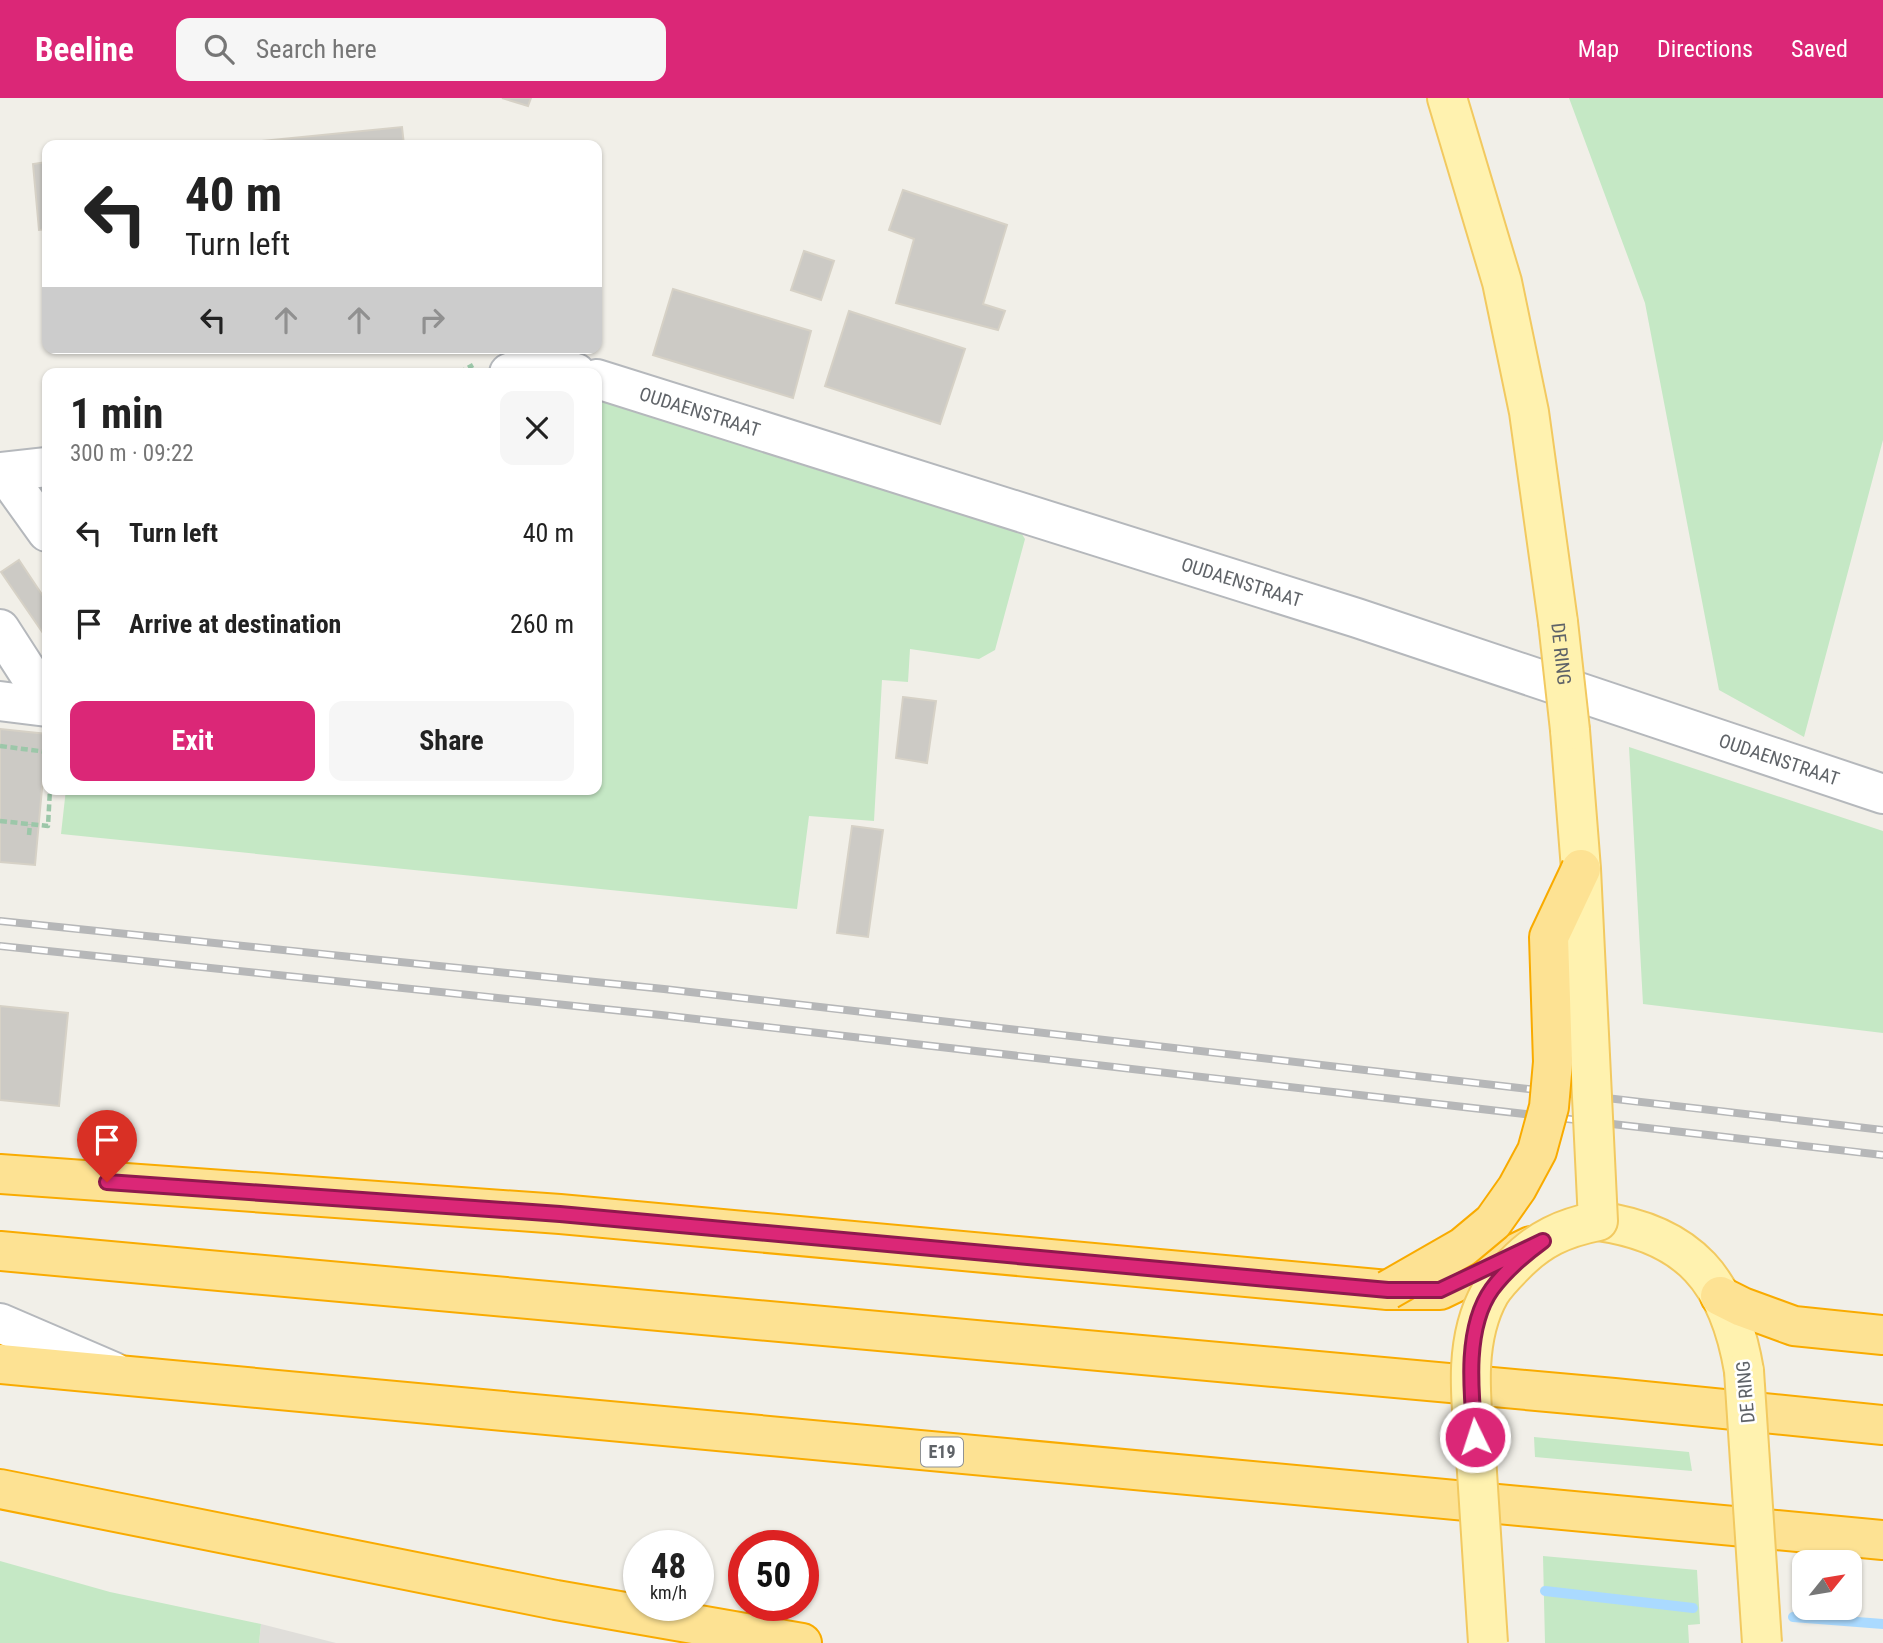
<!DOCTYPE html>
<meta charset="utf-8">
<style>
:root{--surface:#fff;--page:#f6f6f6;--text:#222;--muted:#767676;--accent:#db2777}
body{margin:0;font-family:"Roboto Condensed",sans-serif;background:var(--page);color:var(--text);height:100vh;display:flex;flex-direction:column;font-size:26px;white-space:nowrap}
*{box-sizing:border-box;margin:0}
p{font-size:23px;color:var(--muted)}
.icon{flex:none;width:38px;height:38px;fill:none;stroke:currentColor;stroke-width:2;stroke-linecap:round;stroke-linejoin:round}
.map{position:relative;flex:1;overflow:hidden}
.details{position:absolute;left:42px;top:270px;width:560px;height:427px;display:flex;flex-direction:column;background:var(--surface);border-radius:14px;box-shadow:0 2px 5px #0004}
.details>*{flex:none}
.banner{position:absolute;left:42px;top:42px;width:560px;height:214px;border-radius:14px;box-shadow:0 2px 5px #0004;background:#fff;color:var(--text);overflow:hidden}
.needle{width:46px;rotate:60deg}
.controls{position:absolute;left:1792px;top:1452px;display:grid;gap:14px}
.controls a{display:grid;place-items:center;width:70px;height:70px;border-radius:14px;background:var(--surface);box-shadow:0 2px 5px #0004;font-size:35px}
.speed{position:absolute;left:623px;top:1432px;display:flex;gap:14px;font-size:35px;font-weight:700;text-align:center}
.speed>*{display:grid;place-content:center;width:91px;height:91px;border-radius:50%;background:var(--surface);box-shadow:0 2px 5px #0004;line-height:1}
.speed small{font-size:18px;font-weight:400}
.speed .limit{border:10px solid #d22;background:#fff;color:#111}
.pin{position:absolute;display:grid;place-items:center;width:60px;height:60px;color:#fff;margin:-72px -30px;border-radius:50% 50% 50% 0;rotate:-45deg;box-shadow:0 0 7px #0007}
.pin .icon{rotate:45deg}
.me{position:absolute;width:77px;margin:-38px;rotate:356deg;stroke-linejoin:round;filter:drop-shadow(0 0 5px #0008)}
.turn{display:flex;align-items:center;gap:24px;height:147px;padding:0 28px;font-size:32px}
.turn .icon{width:91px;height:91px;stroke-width:2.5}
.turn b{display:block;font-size:49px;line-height:60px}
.lanes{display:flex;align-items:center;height:66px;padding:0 28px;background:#0003;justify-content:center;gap:35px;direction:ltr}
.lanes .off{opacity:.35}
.round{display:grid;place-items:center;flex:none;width:74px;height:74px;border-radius:14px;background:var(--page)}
.head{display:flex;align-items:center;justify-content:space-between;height:119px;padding:0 28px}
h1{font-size:42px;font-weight:700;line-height:52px}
.button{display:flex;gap:14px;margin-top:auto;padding:14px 28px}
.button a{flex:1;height:80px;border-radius:14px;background:var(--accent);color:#fff;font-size:28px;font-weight:700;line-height:80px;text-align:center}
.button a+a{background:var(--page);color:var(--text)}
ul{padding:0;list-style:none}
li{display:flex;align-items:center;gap:21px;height:91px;padding:0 28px}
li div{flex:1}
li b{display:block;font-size:26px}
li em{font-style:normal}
header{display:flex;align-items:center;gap:42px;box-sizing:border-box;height:98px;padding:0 35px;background:var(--accent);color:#fff}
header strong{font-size:33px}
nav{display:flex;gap:38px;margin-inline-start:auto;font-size:24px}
.search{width:490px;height:63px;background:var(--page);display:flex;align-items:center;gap:18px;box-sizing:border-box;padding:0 24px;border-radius:14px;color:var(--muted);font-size:26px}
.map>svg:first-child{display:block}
.industrial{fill:#e0deda}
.green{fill:#c5e8c5}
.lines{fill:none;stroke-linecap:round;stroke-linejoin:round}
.stream{stroke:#aadaff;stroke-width:10}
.building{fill:#cccac5;stroke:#d6d1c6;stroke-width:2}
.minor-casing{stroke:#b5b8bc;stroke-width:42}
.major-casing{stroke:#f2c960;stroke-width:42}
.highway-casing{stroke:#f9ab00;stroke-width:42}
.path{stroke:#9cc7a9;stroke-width:4.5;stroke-dasharray:7 3.5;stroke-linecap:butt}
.minor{stroke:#fff;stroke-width:38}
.major{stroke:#fff2af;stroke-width:38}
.highway{stroke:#fde293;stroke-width:38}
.rail-casing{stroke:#b6b7b8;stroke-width:8}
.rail{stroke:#fff;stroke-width:5;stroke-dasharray:16;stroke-linecap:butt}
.major-bridge-casing{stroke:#f2c960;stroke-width:42;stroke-linecap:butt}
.highway-bridge-casing{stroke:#f9ab00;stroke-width:42;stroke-linecap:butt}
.major-bridge{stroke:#fff2af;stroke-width:38}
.highway-bridge{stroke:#fde293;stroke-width:38}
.route-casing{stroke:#8e194d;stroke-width:18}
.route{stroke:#db2777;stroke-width:12}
.labels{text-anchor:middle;stroke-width:5;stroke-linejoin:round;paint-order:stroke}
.shield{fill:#fff;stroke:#8f9295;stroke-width:2}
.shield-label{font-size:18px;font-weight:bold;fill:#5f6368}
.street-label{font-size:19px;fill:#5f6368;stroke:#fff}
</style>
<header>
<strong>Beeline</strong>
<div class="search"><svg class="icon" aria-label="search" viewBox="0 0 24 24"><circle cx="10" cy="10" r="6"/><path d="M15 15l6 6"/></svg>Search here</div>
<nav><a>Map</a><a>Directions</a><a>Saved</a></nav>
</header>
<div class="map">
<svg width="1883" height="1545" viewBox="0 0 1883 1545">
<rect width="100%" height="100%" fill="#f1efe8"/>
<path class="industrial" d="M261,1526L336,1545H259Z"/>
<path class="green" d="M1569,0H1883V342L1804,639L1719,592L1645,205Z
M597,291L785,362L1020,433L1025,441L995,552L979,561L910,551L908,584L882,582L874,723L809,718L797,811L61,736L66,691H597Z
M1629,649L1883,733V935L1643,906Z
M1534,1339L1689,1354L1692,1373L1535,1359Z
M1543,1458L1697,1472L1700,1526L1688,1527L1689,1545H1545Z
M0,1463L110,1494L261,1526L259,1545H0Z"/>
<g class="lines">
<path class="stream" d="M1545,1493L1693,1510
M1793,1519L1883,1526"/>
</g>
<path class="building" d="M502,0H531L528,8Z
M402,29L404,47H221Z
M47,64V131L39,132L33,66Z
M903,92L1007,127L983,206L1005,213L998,232L896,205L914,141L889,132Z
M804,153L834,163L821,202L791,192Z
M673,191L811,233L793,300L653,257Z
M849,213L965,251L940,326L825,288Z
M19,462L47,504V537L45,538L1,474Z
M903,599L936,603L927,665L896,660Z
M0,631L47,636L35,767L0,764Z
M852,728L883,732L868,839L837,835Z
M0,908L68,915L59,1008L0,1002Z"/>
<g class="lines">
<defs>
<g id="minor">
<path d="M509,275C539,262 546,265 576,275"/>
<path id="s1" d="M597,281L1357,520L1883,696"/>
<path d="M0,374L47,369"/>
<path d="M4,374L47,434"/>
<path d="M0,531L47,604"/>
<path d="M0,603L47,609"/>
<path d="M0,1225L114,1274"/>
</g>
<path id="major" d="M1447,0L1502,184L1529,314L1558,524
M1570,632L1581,771
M1598,1123C1690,1136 1729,1183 1744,1273"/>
<path id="highway" d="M0,1076L560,1116L1388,1192H1440L1531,1148
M0,1153L1614,1300L1883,1327
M1720,1198L1742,1209L1794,1228L1883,1237
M0,1266L1883,1442
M0,1391L556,1502L802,1545"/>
</defs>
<use href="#minor" class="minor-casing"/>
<use href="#major" class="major-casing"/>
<use href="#highway" class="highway-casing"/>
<path class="path" d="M459,275L473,267
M0,648L47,654
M0,723L48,728L50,691
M29,737L30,726"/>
<use href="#minor" class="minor"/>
<use href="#major" class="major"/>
<use href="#highway" class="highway"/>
<defs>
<path id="rail" d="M0,823L664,891L1883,1032
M0,848L661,917L1883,1057"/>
</defs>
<use href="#rail" class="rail-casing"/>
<use href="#rail" class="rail"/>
<defs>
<g id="major-bridge">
<path id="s2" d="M1558,524L1570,632"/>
<path d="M1744,1273L1762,1545"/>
<path d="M1488,1545C1484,1488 1481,1431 1477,1374C1473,1316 1460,1248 1490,1195C1496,1185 1506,1175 1514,1167C1539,1141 1563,1130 1598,1123L1581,771"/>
</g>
<path id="highway-bridge" d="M1388,1192L1463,1149L1493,1124L1517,1090L1537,1053L1549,1009L1553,964L1549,839L1581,771"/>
</defs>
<use href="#major-bridge" class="major-bridge-casing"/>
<use href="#highway-bridge" class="highway-bridge-casing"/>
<use href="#major-bridge" class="major-bridge"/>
<use href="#highway-bridge" class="highway-bridge"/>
</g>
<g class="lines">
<defs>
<path id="route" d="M107,1084L560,1116L1388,1192H1440L1543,1143C1524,1157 1506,1172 1492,1191C1464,1230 1471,1294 1475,1339"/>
</defs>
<use href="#route" class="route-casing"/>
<use href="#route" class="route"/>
</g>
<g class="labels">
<rect class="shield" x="921" y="1339.5" width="42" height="29" rx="5"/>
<g class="shield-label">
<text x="942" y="1360">E19</text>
</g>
<g class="street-label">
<text dy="7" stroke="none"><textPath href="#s1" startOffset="108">OUDAENSTRAAT</textPath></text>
<text dy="7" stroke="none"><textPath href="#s1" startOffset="676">OUDAENSTRAAT</textPath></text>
<text dy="7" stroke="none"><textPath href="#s2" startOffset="32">DE RING</textPath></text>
<text dy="7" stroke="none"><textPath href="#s1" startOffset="1242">OUDAENSTRAAT</textPath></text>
<text transform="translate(1745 1294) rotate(-95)" y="7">DE RING</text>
</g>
</g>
</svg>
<div class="controls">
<a><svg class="needle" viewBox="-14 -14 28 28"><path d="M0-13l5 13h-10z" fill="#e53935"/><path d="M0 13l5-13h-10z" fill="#767676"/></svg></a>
</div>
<div class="speed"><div>48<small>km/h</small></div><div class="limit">50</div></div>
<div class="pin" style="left:107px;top:1084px;background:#d93025"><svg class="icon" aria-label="arrive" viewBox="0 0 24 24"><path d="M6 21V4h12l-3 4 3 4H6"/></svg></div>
<svg class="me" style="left:1475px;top:1339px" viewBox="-20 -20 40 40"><circle r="17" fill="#db2777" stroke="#fff" stroke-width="3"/><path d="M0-11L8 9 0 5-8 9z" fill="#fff"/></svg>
<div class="banner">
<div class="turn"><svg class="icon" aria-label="left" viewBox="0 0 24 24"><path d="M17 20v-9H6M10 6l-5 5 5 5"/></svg><div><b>40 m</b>Turn left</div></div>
<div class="lanes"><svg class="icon" aria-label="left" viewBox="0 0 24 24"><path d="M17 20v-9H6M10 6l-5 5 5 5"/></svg><svg class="icon off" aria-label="ahead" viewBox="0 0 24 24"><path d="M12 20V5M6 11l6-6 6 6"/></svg><svg class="icon off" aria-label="ahead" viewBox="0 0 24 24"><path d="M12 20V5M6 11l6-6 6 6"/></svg><svg class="icon off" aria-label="right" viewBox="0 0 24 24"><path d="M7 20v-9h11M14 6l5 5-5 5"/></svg></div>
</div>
<section class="details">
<div class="head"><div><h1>1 min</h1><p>300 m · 09:22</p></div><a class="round"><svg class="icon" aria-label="close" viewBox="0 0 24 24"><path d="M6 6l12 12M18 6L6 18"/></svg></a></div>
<ul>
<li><svg class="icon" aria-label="left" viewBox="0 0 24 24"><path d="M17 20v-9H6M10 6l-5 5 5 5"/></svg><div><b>Turn left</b></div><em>40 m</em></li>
<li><svg class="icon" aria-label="arrive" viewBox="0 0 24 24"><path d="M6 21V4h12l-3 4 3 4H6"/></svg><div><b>Arrive at destination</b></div><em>260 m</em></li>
</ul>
<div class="button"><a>Exit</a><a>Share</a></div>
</section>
</div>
